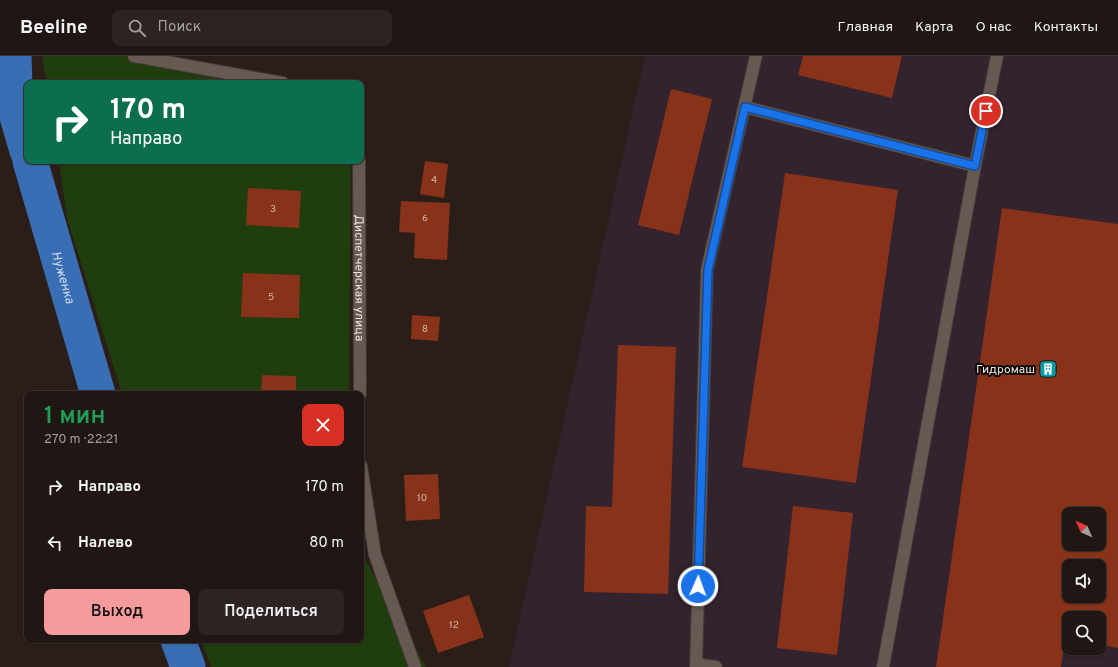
<!DOCTYPE html>
<html lang="ru">
<meta charset="utf-8">
<style>
:root{--surface:#201613;--page:#2d2321;--text:#f1f3f6;--muted:#a29fa0;--line:#3d3533;--accent:#f59b9c}
body{margin:0;font-family:Overpass,sans-serif;background:var(--page);color:var(--text);height:100vh;display:flex;flex-direction:column;font-size:15px;white-space:nowrap}
*{box-sizing:border-box;margin:0}
p{font-size:13px;color:var(--muted)}
.icon{flex:none;width:22px;height:22px;fill:none;stroke:currentColor;stroke-width:2;stroke-linecap:round;stroke-linejoin:round}
.map{position:relative;flex:1;overflow:hidden}
.details{position:absolute;left:24px;top:335px;width:340px;height:252px;display:flex;flex-direction:column;background:var(--surface);border-radius:8px;box-shadow:0 1px 3px #0004,0 0 0 1px var(--line)}
.details>*{flex:none}
.top-card{position:absolute;left:24px;top:24px;width:340px;height:84px;border-radius:8px;box-shadow:0 1px 3px #0004,0 0 0 1px var(--line);background:#0b6e4f;color:#fff;overflow:hidden}
.needle{width:26px;rotate:315deg}
.controls{position:absolute;left:1062px;top:451px;display:grid;gap:8px}
.controls a{display:grid;place-items:center;width:44px;height:44px;border-radius:8px;background:var(--surface);box-shadow:0 1px 3px #0004,0 0 0 1px var(--line);font-size:20px}
.pin{position:absolute;display:grid;place-items:center;width:34px;height:34px;color:#fff;margin:-17px;border:2px solid #fff;border-radius:50%;box-shadow:0 1px 4px #0007}
.me{position:absolute;width:44px;margin:-22px;rotate:2deg;stroke-linejoin:round;filter:drop-shadow(0 0 3px #0008)}
.turn{display:flex;align-items:center;gap:14px;height:84px;padding:0 20px;font-size:18px}
.turn .icon{width:52px;height:52px;stroke-width:2.5}
.turn b{display:block;font-size:28px;line-height:34px}
.round{display:grid;place-items:center;flex:none;width:42px;height:42px;border-radius:8px;background:var(--page)}
.summary{display:flex;align-items:center;justify-content:space-between;height:68px;padding:0 20px}
h1{font-size:24px;font-weight:600;line-height:30px;color:#1e9e55}
.cta{display:flex;gap:8px;margin-top:auto;padding:8px 20px}
.cta a{flex:1;height:46px;border-radius:8px;background:var(--accent);color:#111;font-size:16px;font-weight:600;line-height:46px;text-align:center}
.cta a+a{background:var(--page);color:var(--text)}
ul{padding:0;list-style:none}
li{display:flex;align-items:center;gap:12px;height:56px;padding:0 20px}
li div{flex:1}
li b{display:block;font-size:15px}
li em{font-style:normal}
header{display:flex;align-items:center;gap:24px;box-sizing:border-box;height:56px;padding:0 20px;background:var(--surface);border-bottom:1px solid var(--line)}
header strong{font-size:19px}
nav{display:flex;gap:22px;margin-inline-start:auto;font-size:14px}
.search{width:280px;height:36px;background:var(--page);display:flex;align-items:center;gap:10px;box-sizing:border-box;padding:0 14px;border-radius:8px;color:var(--muted);font-size:15px}
.map>svg:first-child{display:block}
.industrial{fill:#32232f;fill-rule:evenodd}
.green{fill:#1f3d0d}
.lines{fill:none;stroke-linecap:round;stroke-linejoin:round}
.river{stroke:#396eb4;stroke-width:35}
.building{fill:#883219;fill-rule:evenodd}
.minor-casing{stroke:#433835;stroke-width:14}
.minor{stroke:#675852;stroke-width:12}
.route-casing{stroke:#114b97;stroke-width:10}
.route{stroke:#1a73e8;stroke-width:7}
.labels{text-anchor:middle;stroke-width:4;stroke-linejoin:round;paint-order:stroke}
.number-label{font-size:10px;fill:#d3b7ae}
.street-label{font-size:12px;fill:#ece3df;stroke:#0f0a08}
.poi-label{font-size:12px;fill:#ece3df;stroke:#0f0a08;text-anchor:end}
.water-label{font-size:13px;font-style:italic;fill:#cedcf0;stroke:#0f0a08}
</style>
<header>
<strong>Beeline</strong>
<div class="search"><svg class="icon" aria-label="search" viewBox="0 0 24 24"><circle cx="10" cy="10" r="6"/><path d="M15 15l6 6"/></svg>Поиск</div>
<nav><a>Главная</a><a>Карта</a><a>О нас</a><a>Контакты</a></nav>
</header>
<div class="map">
<svg width="1118" height="611" viewBox="0 0 1118 611">
<rect width="100%" height="100%" fill="#2b1e19"/>
<path class="industrial" d="M645,0H1118V611H509ZM1069,458H1099V488H1069ZM1069,510H1099V540H1069ZM1069,562H1099V592H1069Z"/>
<path class="green" d="M42,0H172L295,27H47Z
M59,105H351L349,338H122L67,162Z
M361,496L426,611H211L201,584H361Z"/>
<g class="lines">
<g class="river">
<path d="M14,0L16,57L27,95"/>
<path id="s1" d="M30,105L98,338"/>
<path d="M178,584L188,611"/>
</g>
</g>
<path class="building" d="M803,0H902L892,42L798,19Z
M671,33L712,43L679,179L638,169Z
M268,105H296V108L268,106Z
M425,105L448,108L444,142L420,138Z
M785,117L898,134L856,427L742,411Z
M248,132L301,135L299,172L246,169Z
M401,145L450,147L447,204L414,202L415,177L399,176Z
M1002,152L1118,168V592L1099,589V562H1069V585H1065L1061,611H936ZM1069,458H1099V488H1069ZM1069,510H1099V540H1069Z
M243,217L300,219L299,262L241,261Z
M412,259L440,261L438,285L411,283Z
M618,289L676,291L668,538L584,536L586,450L612,451Z
M262,319L296,320V338H261Z
M438,418L440,463L406,465L404,419Z
M793,450L853,457L837,599L777,592Z
M469,539L484,581L438,597L423,555Z"/>
<g class="lines">
<defs>
<g id="minor">
<path d="M134,0L283,27"/>
<path d="M745,51L975,110"/>
<path id="s2" d="M359,105L360,338"/>
<path d="M361,410L375,499L415,611"/>
<path d="M696,608L716,611"/>
<path d="M696,611L707,214L756,0"/>
<path d="M883,611L975,110L997,0"/>
</g>
</defs>
<use href="#minor" class="minor-casing"/>
<use href="#minor" class="minor"/>
</g>
<g class="lines">
<defs>
<path id="route" d="M698,530L708,214L745,51L975,110L986,55"/>
</defs>
<use href="#route" class="route-casing"/>
<use href="#route" class="route"/>
</g>
<defs>
<symbol id="building-square" viewBox="-11 -11 22 22"><rect x="-9" y="-9" width="18" height="18" rx="4" fill="#0f9aa8" stroke="#0f0a08"/><path d="M-4-6H4V6H1V3H-1V6H-4ZM-2.5-4.3h1.7v1.8h-1.7ZM.8-4.3h1.7v1.8H.8ZM-2.5-1h1.7V.8h-1.7ZM.8-1h1.7V.8H.8Z" fill="#fff"/></symbol>
</defs>
<g fill-rule="evenodd">
<use href="#building-square" x="1038" y="303" width="20" height="20"/>
</g>
<g class="labels">
<g class="number-label">
<text x="434" y="127">4</text>
<text x="273" y="156">3</text>
<text x="425" y="165">6</text>
<text x="271" y="244">5</text>
<text x="425" y="276">8</text>
<text x="422" y="445">10</text>
<text x="454" y="572">12</text>
</g>
<g class="street-label">
<text dy="4" stroke="none"><textPath href="#s2" startOffset="117">Диспетчерская улица</textPath></text>
</g>
<g class="poi-label">
<text x="1035" y="317">Гидромаш</text>
</g>
<g class="water-label">
<text dy="5" stroke="none"><textPath href="#s1" startOffset="121">Нуженка</textPath></text>
</g>
</g>
</svg>
<div class="controls">
<a><svg class="needle" viewBox="-14 -14 28 28"><path d="M0-13l5 13h-10z" fill="#e53935"/><path d="M0 13l5-13h-10z" fill="#a29fa0"/></svg></a>
<a><svg class="icon" aria-label="sound" viewBox="0 0 24 24"><path d="M4 9h4l5-4v14l-5-4H4zM17 9q2 3 0 6"/></svg></a>
<a><svg class="icon" aria-label="search" viewBox="0 0 24 24"><circle cx="10" cy="10" r="6"/><path d="M15 15l6 6"/></svg></a>
</div>
<div class="pin" style="left:986px;top:55px;background:#d93025"><svg class="icon" aria-label="arrive" viewBox="0 0 24 24"><path d="M6 21V4h12l-3 4 3 4H6"/></svg></div>
<svg class="me" style="left:698px;top:530px" viewBox="-20 -20 40 40"><circle r="17" fill="#1a73e8" stroke="#fff" stroke-width="3"/><path d="M0-11L8 9 0 5-8 9z" fill="#fff"/></svg>
<div class="top-card">
<div class="turn"><svg class="icon" aria-label="right" viewBox="0 0 24 24"><path d="M7 20v-9h11M14 6l5 5-5 5"/></svg><div><b>170 m</b>Направо</div></div>
</div>
<section class="details">
<div class="summary"><div><h1>1 мин</h1><p>270 m · 22:21</p></div><a class="round" style="background:#d93025;color:#fff"><svg class="icon" aria-label="close" viewBox="0 0 24 24"><path d="M6 6l12 12M18 6L6 18"/></svg></a></div>
<ul>
<li><svg class="icon" aria-label="right" viewBox="0 0 24 24"><path d="M7 20v-9h11M14 6l5 5-5 5"/></svg><div><b>Направо</b></div><em>170 m</em></li>
<li><svg class="icon" aria-label="left" viewBox="0 0 24 24"><path d="M17 20v-9H6M10 6l-5 5 5 5"/></svg><div><b>Налево</b></div><em>80 m</em></li>
</ul>
<div class="cta"><a>Выход</a><a>Поделиться</a></div>
</section>
</div>
